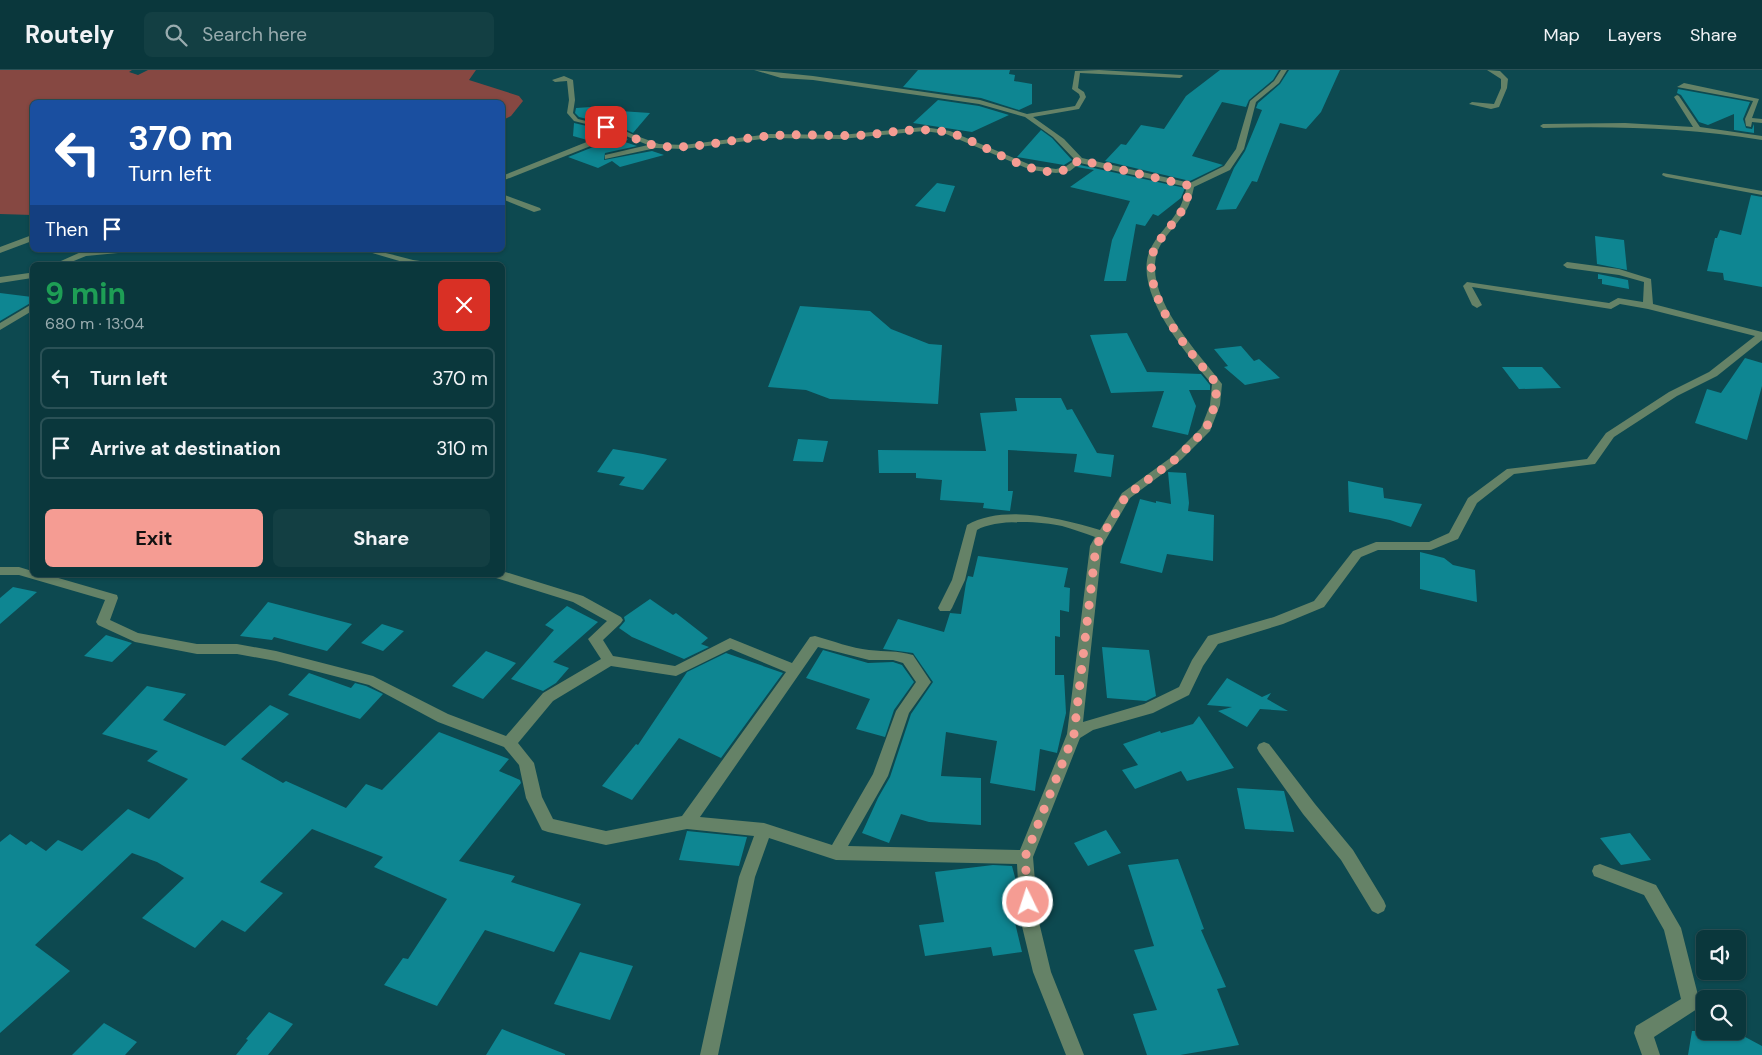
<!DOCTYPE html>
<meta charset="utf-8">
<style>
:root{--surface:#0a373c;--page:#133f43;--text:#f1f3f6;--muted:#99acaf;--line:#2a5156;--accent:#f59c93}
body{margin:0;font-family:"DM Sans",sans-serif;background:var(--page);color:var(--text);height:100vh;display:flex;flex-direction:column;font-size:19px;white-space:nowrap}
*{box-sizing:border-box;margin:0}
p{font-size:16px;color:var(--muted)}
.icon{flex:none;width:28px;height:28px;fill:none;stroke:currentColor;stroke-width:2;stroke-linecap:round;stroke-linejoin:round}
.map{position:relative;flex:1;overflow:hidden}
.panel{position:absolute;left:30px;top:192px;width:475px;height:315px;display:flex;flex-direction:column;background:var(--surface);border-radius:8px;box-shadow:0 1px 4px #0004,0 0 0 1px var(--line)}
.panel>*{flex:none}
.hud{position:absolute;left:30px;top:30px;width:475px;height:152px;border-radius:8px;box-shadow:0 1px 4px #0004,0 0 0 1px var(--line);background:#1a4fa0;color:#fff;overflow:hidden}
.buttons{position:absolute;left:1696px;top:860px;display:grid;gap:10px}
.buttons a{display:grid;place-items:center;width:50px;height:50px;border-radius:8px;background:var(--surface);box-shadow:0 1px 4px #0004,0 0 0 1px var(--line);font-size:25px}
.pin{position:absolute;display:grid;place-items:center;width:42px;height:42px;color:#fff;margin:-21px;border-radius:10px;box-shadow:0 2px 8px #0006}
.me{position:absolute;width:55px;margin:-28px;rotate:356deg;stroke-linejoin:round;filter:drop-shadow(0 0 4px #0008)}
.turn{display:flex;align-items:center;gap:18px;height:105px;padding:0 15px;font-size:22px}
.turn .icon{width:65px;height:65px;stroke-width:2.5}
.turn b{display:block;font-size:35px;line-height:42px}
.then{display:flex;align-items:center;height:48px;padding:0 15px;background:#0003;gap:10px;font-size:19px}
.round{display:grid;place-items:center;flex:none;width:52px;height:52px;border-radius:8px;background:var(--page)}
.headline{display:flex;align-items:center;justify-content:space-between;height:85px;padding:0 15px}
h1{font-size:30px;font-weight:700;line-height:38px;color:#1e9e55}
.cta{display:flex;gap:10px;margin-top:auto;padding:10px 15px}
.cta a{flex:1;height:58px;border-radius:8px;background:var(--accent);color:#111;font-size:20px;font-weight:700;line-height:58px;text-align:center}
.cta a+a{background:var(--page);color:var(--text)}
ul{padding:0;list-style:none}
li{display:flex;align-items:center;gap:15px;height:62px;margin:0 10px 8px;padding:0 5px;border:2px solid var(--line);border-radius:8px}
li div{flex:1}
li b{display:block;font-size:19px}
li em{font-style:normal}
header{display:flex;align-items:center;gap:30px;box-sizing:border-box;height:70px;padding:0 25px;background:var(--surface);border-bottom:1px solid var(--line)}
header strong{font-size:24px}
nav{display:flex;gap:28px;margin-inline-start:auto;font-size:18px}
.search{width:350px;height:45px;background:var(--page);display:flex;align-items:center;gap:12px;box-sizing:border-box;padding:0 18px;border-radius:8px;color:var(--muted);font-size:19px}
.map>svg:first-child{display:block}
.green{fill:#864842}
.building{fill:#0e8692}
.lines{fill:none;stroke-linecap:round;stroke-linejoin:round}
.minor{fill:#658267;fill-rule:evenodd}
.route{stroke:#f59c93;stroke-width:9;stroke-dasharray:0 16.2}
</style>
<header>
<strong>Routely</strong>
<div class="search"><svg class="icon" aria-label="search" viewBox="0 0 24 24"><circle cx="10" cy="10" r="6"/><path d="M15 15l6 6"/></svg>Search here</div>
<nav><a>Map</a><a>Layers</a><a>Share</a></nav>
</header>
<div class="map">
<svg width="1762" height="985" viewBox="0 0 1762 985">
<rect width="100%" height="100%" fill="#0d4950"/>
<path class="green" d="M0,0H132L129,2L138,5L148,0H476L469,10L519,26L523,31L511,46L503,50L502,32H32V145L0,144Z"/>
<path class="building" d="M918,0H1010L1009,4L1015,5L1014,11L1032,14V34L1019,40L981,28L903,17Z
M1220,0H1279L1273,10L1249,30L1246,37L1222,32L1192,86L1223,95L1190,111L1105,91L1121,74L1126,75L1141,55L1164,59L1186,26Z
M1289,0H1340L1321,42L1306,59L1280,53L1257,112L1252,111L1236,139L1216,140L1234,98L1245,81L1262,40L1256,38L1258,33L1280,14Z
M1678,19L1750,32L1743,49L1746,58L1752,59L1754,54V63L1734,60V44L1708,55L1699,52L1681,25L1677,23Z
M938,30L979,36L1009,45L972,62L913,53Z
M591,37L620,41L650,43L633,63L623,58L579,47L575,43L576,38Z
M574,53L608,61L587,70L573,66Z
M1041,60L1052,68L1072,90L1064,95L1017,87Z
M621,66L628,69L625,72L637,76L605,83L604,90L652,81L664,85L620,97L612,91L598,98L568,87Z
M1080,95L1185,118L1181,128L1158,146L1153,144L1145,156L1136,154L1126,211H1104L1112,170L1130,131L1070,117L1094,100L1077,97Z
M937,113L955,116L945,142L915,136Z
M1751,125L1762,127V217L1724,210L1723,203L1707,201L1715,168H1717L1720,160L1741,165Z
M1595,166L1624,170L1627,200L1597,194Z
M1598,204L1628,210L1629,219L1602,214V209H1598Z
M0,223L32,227V232L0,251Z
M800,236L870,241L891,259L929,274L942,275L938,334L830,329L806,320L768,317Z
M1127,263L1147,302L1201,304L1210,315V320H1189L1196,336L1188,365L1152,357L1164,321L1111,323L1090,265Z
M1241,276L1254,291L1259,289L1280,308L1245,315L1224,297L1228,296L1214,279Z
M1745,288L1762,293V316L1747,370L1695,353L1707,319L1721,323Z
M1502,297H1542L1561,318L1519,319Z
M1015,328H1061L1067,340L1072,339L1097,383L1114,385L1111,407L1074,402L1077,384L1008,380V421H1013L1010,441L983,438L984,433L940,430L942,410L916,408V403H879L878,380L986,381L980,343L1017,341Z
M798,369L828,371L823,392L793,391Z
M613,379L643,384L667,389L643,420L619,415L625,407L597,402Z
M1168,402L1186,403L1189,433L1188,441L1214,445L1213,491L1167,484L1162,503L1120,493L1140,429L1156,433V431L1171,434Z
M1348,411L1383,418L1384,428L1422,434L1411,457L1390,450L1349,442Z
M1420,482L1444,488L1453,495L1475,500L1477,532L1420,519Z
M978,486L1068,498L1064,517L1070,518L1069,542L1060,540V567L1055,566V605H1064L1066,643L1057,683L1040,679L1035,721L990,713L997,671L946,662L941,706L981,708V755L929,752L901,744L889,773L862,763L878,728L890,707L911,644L933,612L913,583L883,579L898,549L944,562L950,543L961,544L966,513L968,506L973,507Z
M13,517L37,522L0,554V528Z
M650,529L673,545L676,543L708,568L701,574L709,577L684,589L632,567L619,558L625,551L624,547Z
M268,532L352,554L327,581L274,567L272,570L240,566Z
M567,536L598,552L553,592L569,598L556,613L543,621L511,609L554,560L545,555Z
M382,554L404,561L383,581L361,573Z
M106,565L132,573L112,592L84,586Z
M1102,577L1149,580L1156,626L1146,631L1107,628Z
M823,580L868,593L893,592L902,595L914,612L894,640L885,667L856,659L870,629L806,608Z
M486,581L516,593L483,629L452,616Z
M726,583L783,603L721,688L679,668L632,730L602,716L636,674L638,675L687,602Z
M309,603L351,618L355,613L366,616L383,624L360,649L288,625Z
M1227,608L1262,627L1271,623L1267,629L1288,641L1260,639L1247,657L1218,641L1232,637L1207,635Z
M147,616L186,624L163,650L225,676L270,635L289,644L241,689L283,713L286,711L346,738L366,714L382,720L439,662L509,689L499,701L520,710L521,713L459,791L515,806L511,812L581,834L554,882L485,860L437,936L384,915L403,888L408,889L447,829L374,797L383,787L312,759L260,812L283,823L245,862L222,850L195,878L142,848L184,808L157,792L132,783L35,875L70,901L0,963V772L10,764L26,775L31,771L46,781L58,770L82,781L128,739L149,749L188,709L147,691L158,681L102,664Z
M1199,646L1234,698L1187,711L1181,701L1135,719L1122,700L1138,695L1123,674L1160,661L1161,663L1193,654Z
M1237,718L1284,721L1294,762L1245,759Z
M1106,760L1121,783L1088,796L1074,773Z
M687,761L747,767L739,796L679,790Z
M1630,763L1651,790L1621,795L1600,768Z
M1178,789L1204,859L1201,860L1226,917L1217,919L1239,975L1180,985H1147L1133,944L1157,940L1134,880L1154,876L1128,795Z
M993,795L1012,796L1016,811L1017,835L1011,836L1022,882L993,886L991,877L925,886L919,855L944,852L935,802Z
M580,882L633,896L610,950L554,934Z
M269,942L293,954L268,985H236L248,970L246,969Z
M104,953L137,972L125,985H72Z
M502,959L565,984V985H486Z
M1692,961H1734L1762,976V985H1688Z"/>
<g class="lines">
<path class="minor" d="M754,0L813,6L980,30L1027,44L1075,36L1080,27L1079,24L1072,19L1075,1L1099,0L1182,5L1183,6L1180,8L1080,3L1078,18L1084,22L1086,27L1079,39L1033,47L1064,69L1082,88L1190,113L1224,96L1236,79L1250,31L1274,11L1281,0H1287L1279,13L1256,32L1244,79L1230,100L1194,117C1192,126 1190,135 1185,142C1177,155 1164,166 1158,180C1141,225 1198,282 1222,314L1220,335L1210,361L1181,390L1130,428L1102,476L1083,652L1144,634L1179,617L1192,590L1208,566L1274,547L1314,531L1353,481L1376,472H1429L1449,463L1468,428L1507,399L1587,389L1606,363L1669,322L1709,302L1755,266L1648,239L1620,234L1611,239L1472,217L1482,235L1477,238L1472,235L1463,216L1467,212L1609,233L1618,228L1643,232L1644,212L1619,205L1567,198L1563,195L1567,192L1619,199L1651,209L1653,234L1762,262V270L1717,306L1677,326L1614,367L1595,394L1514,404L1477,433L1458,469L1431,480H1378L1361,487L1324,537L1283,554L1218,574L1203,596L1189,625L1153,643L1093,660L1080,668L1033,787L1038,848L1051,902L1084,985H1066L1033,902L1020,848L1017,794L836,790L769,768L755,807L718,985H700L739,807L754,766L687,759L606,775L548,762L542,760L526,728L519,695L504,677L438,652L369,615L276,591L237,584H197L135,572L98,555L96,552L105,530L19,505H0V497H19L32,501V505H48L117,525L118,528L110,550L138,563L197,574H237L276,581L373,606L448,644L506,666L543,623L601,589L588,569L607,551L573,532L496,508L494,505H502V501L583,526L621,547L623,550L621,553L603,570L613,586L675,596L730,568L792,593L810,567L815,566C833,571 851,578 869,580C887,582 895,580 913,585L931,612L909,643L888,706L848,776L1020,780L1067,664L1090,476L1095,467C1084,463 1073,459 1062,456C1041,451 995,449 977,460L965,510L952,538L950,541H940L938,538L952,510L967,455C1003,434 1061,448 1100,460L1122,423L1173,386L1201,358L1210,335L1212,314C1187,285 1132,221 1150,180C1156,166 1169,155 1177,142C1182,135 1184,126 1187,117L1080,93L1070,101L1056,103L1031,100L946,64L924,61L841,69L770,68L684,79L656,78L605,89V85L648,75L621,64L502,111V106L614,61L574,51L567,43L569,30L567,11L555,12L552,10L564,6L573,10L575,30L573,43L578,49L623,60L634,65L659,74L684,75L770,64L841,65L924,57L950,61L1033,96L1056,99L1065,97L1075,90L1053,67L1025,47L979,34L813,10L781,8ZM818,577L869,590H893L903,593L916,612L896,641L873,704L832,775L764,753L700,747ZM731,579L786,602L682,746L606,761L553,749L542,727L534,693L518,673L553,631L611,596L676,606Z
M1487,0L1500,1L1508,9L1507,18L1499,37L1491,39L1469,34L1472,32L1494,34L1501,18V9Z
M1684,13L1759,29L1752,48L1762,49V53L1752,52L1751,57L1746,56L1745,49L1753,31L1677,17Z
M1677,25L1679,26L1700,57L1762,66V70C1689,58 1617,56 1543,58L1540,56L1543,54L1625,53L1693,57L1674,27Z
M1663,103L1762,121V125L1666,107L1662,105Z
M502,124L540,138L541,140L534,142L502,129Z
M32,165V171L0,183V177Z
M96,180H122L118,183L86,186L64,195H52L81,182Z
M362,180C380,180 396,186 413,190C422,192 433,190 440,195H413Z
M29,203L32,204V208L0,213V207Z
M32,234V241L0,260V253Z
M1264,672L1269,674L1315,734L1353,780L1384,831L1386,836L1384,841L1378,844L1372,841L1341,790L1303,744L1259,682L1257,678L1259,674Z
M1600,794L1656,815L1681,858L1700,933L1697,939L1654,967L1660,985H1642L1634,963L1636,956L1681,929L1664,860L1644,825L1594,806L1592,801L1594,796Z"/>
</g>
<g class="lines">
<path class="route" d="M606,57C624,61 641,74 659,76C695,80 732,69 768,66C801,63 834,67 867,65C893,62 920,57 946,62C978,68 1034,113 1067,99C1071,97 1075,93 1079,90L1191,116C1188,125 1186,134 1181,142C1175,152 1155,173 1153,183C1142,229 1190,282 1217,314L1215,335L1206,359L1177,388L1126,426L1096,476L1074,664L1025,787L1028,832"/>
</g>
</svg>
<div class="buttons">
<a><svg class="icon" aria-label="sound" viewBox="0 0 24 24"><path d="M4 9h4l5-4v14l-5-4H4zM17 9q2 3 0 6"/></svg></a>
<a><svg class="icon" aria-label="search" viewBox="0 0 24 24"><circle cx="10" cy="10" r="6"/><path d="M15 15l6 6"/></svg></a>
</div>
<div class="pin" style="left:606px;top:57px;background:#d93025"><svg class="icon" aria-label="arrive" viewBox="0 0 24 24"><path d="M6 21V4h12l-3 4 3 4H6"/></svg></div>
<svg class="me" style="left:1028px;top:832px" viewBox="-20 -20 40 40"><circle r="17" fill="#f59c93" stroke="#fff" stroke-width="3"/><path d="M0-11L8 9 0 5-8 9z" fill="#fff"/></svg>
<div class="hud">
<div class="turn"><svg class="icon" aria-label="left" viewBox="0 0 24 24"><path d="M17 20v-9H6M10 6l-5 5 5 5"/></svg><div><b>370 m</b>Turn left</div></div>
<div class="then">Then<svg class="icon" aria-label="arrive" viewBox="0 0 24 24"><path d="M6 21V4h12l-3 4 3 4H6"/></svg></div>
</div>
<section class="panel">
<div class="headline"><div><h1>9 min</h1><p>680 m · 13:04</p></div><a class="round" style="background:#d93025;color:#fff"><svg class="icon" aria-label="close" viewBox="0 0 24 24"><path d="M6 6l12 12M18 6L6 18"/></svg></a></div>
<ul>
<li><svg class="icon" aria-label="left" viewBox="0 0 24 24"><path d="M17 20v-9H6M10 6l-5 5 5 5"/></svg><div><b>Turn left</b></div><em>370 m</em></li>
<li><svg class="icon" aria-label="arrive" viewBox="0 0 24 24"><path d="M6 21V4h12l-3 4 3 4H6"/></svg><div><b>Arrive at destination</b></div><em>310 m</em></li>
</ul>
<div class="cta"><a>Exit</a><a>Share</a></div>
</section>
</div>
